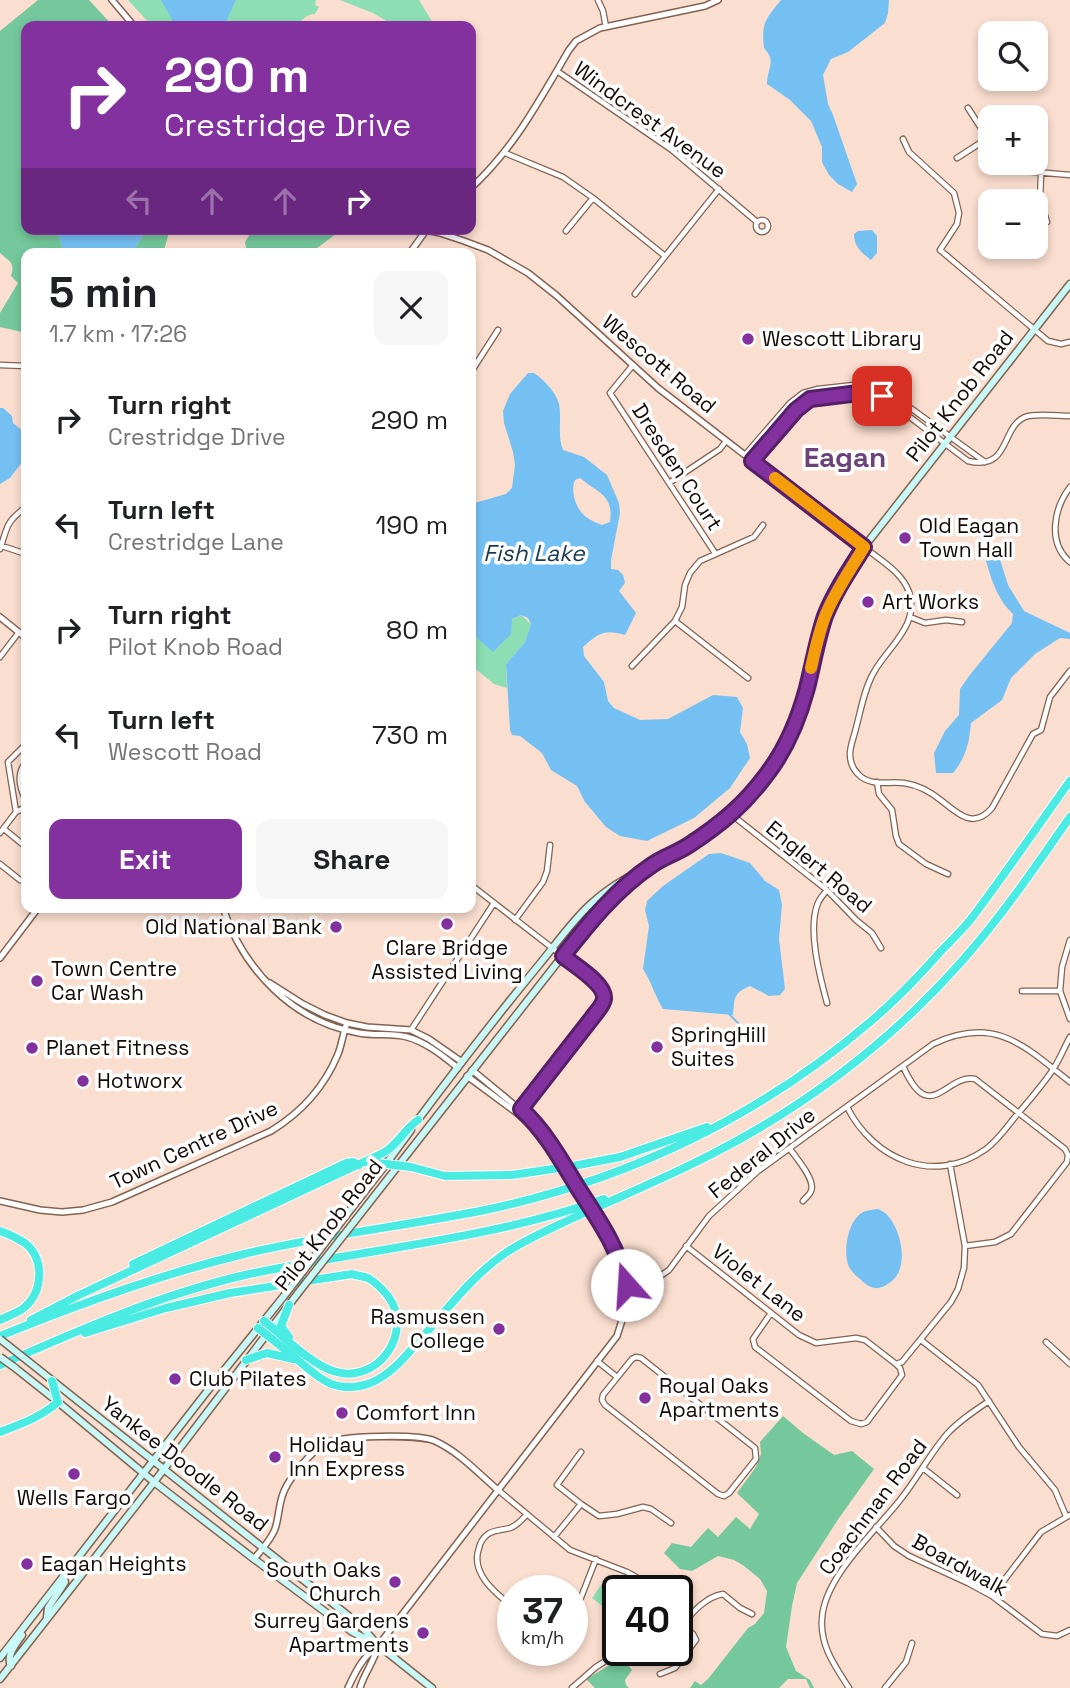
<!DOCTYPE html>
<meta charset="utf-8">
<style>
:root{--surface:#fff;--page:#f6f6f6;--text:#202124;--muted:#757577;--accent:#8431a0}
body{margin:0;font-family:"Space Grotesk",sans-serif;background:var(--page);color:var(--text);height:100vh;display:flex;flex-direction:column;font-size:26px;white-space:nowrap}
*{box-sizing:border-box;margin:0}
p{font-size:23px;color:var(--muted)}
.icon{flex:none;width:38px;height:38px;fill:none;stroke:currentColor;stroke-width:2;stroke-linecap:round;stroke-linejoin:round}
.map{position:relative;flex:1;overflow:hidden}
.drawer{position:absolute;left:21px;top:248px;width:455px;height:665px;display:flex;flex-direction:column;background:var(--surface);border-radius:14px;box-shadow:0 4px 10px #0003}
.drawer>*{flex:none}
.banner{position:absolute;left:21px;top:21px;width:455px;height:214px;border-radius:14px;box-shadow:0 4px 10px #0003;background:#8431a0;color:#fff;overflow:hidden}
.fabs{position:absolute;left:978px;top:21px;display:grid;gap:14px}
.fabs a{display:grid;place-items:center;width:70px;height:70px;border-radius:14px;background:var(--surface);box-shadow:0 4px 10px #0003;font-size:35px}
.speed{position:absolute;left:497px;top:1575px;display:flex;gap:14px;font-size:35px;font-weight:700;text-align:center}
.speed>*{display:grid;place-content:center;width:91px;height:91px;border-radius:50%;background:var(--surface);box-shadow:0 4px 10px #0003;line-height:1}
.speed small{font-size:18px;font-weight:400}
.speed .limit{border:4px solid #111;border-radius:10px;background:#fff;color:#111}
.pin{position:absolute;display:grid;place-items:center;width:60px;height:60px;color:#fff;margin:-30px;border-radius:14px;box-shadow:0 4px 10px #0006}
.me{position:absolute;width:77px;margin:-38px;rotate:341deg;stroke-linejoin:round;filter:drop-shadow(0 0 5px #0008)}
.turn{display:flex;align-items:center;gap:24px;height:147px;padding:0 28px;font-size:32px}
.turn .icon{width:91px;height:91px;stroke-width:2.5}
.turn b{display:block;font-size:49px;line-height:60px}
.lanes{display:flex;align-items:center;height:66px;padding:0 28px;background:#0003;justify-content:center;gap:35px;direction:ltr}
.lanes .off{opacity:.35}
.round{display:grid;place-items:center;flex:none;width:74px;height:74px;border-radius:14px;background:var(--page)}
.overview{display:flex;align-items:center;justify-content:space-between;height:119px;padding:0 28px}
h1{font-size:42px;font-weight:600;line-height:52px}
.action{display:flex;gap:14px;margin-top:auto;padding:14px 28px}
.action a{flex:1;height:80px;border-radius:14px;background:var(--accent);color:#fff;font-size:28px;font-weight:600;line-height:80px;text-align:center}
.action a+a{background:var(--page);color:var(--text)}
ul{padding:0;list-style:none}
li{display:flex;align-items:center;gap:21px;height:105px;padding:0 28px}
li div{flex:1}
li b{display:block;font-size:26px}
li em{font-style:normal}
.map>svg:first-child{display:block}
.green{fill:#8ddfb3}
.forest{fill:#74c89c}
.water{fill:#75c0f3;fill-rule:evenodd}
.lines{fill:none;stroke-linecap:round;stroke-linejoin:round}
.stream{stroke:#75c0f3;stroke-width:2}
.minor-casing{stroke:#816353;stroke-width:7}
.tertiary-casing{stroke:#816353;stroke-width:8}
.secondary-casing{stroke:#816353;stroke-width:9}
.motorway-casing{stroke:#fff;stroke-width:10}
.minor{stroke:#fff;stroke-width:4.5}
.tertiary{stroke:#fff;stroke-width:5}
.secondary{stroke:#c9f9f6;stroke-width:6}
.motorway{stroke:#4aebe2;stroke-width:8}
.tertiary-bridge-casing{stroke:#816353;stroke-width:8;stroke-linecap:butt}
.secondary-bridge-casing{stroke:#816353;stroke-width:9;stroke-linecap:butt}
.tertiary-bridge{stroke:#fff;stroke-width:5}
.secondary-bridge{stroke:#c9f9f6;stroke-width:6}
.route-casing{stroke:#562068;stroke-width:18}
.route{stroke:#8431a0;stroke-width:12}
.slow{stroke:#f59e0b;stroke-width:12}
.poi-dot{fill:#8431a0;stroke:#fff;stroke-width:2.5}
.labels{text-anchor:middle;stroke-width:7;stroke-linejoin:round;paint-order:stroke}
.street-label{font-size:21px;fill:#140904;stroke:#fff}
.poi-label{font-size:21px;fill:#140904;stroke:#fff;text-anchor:start}
.water-label{font-size:23px;font-style:italic;fill:#1a3b50;stroke:#fff}
.district-label{font-size:28px;font-weight:bold;fill:#6b427a;stroke:#fff}
</style>
<div class="map">
<svg width="1070" height="1688" viewBox="0 0 1070 1688">
<rect width="100%" height="100%" fill="#fadecf"/>
<path class="green" d="M128,0H316L315,5L319,7L315,14C307,14 301,20 298,26H152Z
M340,0H419L433,23L436,26H395L373,13Z
M521,615L531,624L525,642L506,664L507,688L494,684L471,665V619L477,636Z
M606,1578L617,1585L602,1606L592,1598Z"/>
<path class="forest" d="M38,0H89L113,26H26V229H57L64,254H26V329L22,332L0,327V313L18,283L11,276C15,262 10,262 0,253V31Z
M144,229H170L163,254H131L142,237Z
M253,229H331L336,234L309,254H255L246,248L245,242Z
M783,1416L803,1433L834,1455L852,1451L874,1469L839,1518L797,1583L792,1606L786,1647L796,1671L810,1680L814,1688H810L806,1679H788L779,1688H690L695,1681L701,1685L708,1679L748,1628L755,1624L764,1613L767,1591L760,1579L744,1566L734,1560L718,1556L692,1571L680,1569L664,1553L672,1543L691,1547L708,1528L718,1537L736,1517L750,1529L759,1514L737,1493L756,1467L761,1454L760,1442Z
M622,1658L632,1670L625,1680L626,1685L629,1688H595L586,1679Z"/>
<path class="water" d="M161,0H236L224,26H176Z
M781,0H889L888,13L885,23L848,52L831,59L823,75L828,104L833,115L857,184L852,192L838,184L829,175L822,162V147L811,121L790,100L767,84C767,67 777,62 764,48C761,22 766,19 781,0Z
M144,229L142,237L131,254H64L57,230Z
M872,230L877,236V253L871,260C862,253 854,247 854,234L858,231Z
M528,373H534C544,380 556,392 559,404C562,420 557,435 563,450L584,457L607,475L619,503L620,513L611,560V569L618,570L623,575L625,583L619,591L636,613L625,635C604,629 599,633 583,647L584,656L604,682L608,701L614,708L640,720L668,719L713,695L737,697L743,708L740,732L747,744L750,758L730,788L694,818L647,841L620,836L606,827L585,802L577,786L551,770L542,753L520,736L512,735L510,730L506,664L525,642L531,624L528,618L521,615L512,619L511,634L493,652L477,638L471,616V504L506,494L512,488L515,465L513,452L504,423L503,411L510,394ZM580,478C598,493 614,495 610,522L602,525C597,523 590,520 586,517C576,509 570,492 575,480Z
M0,408H3L12,416L13,423L23,431L26,436V457L10,478L0,484Z
M995,544L1008,585L1024,611L1070,633V639L1060,638L1035,654L1011,678L1002,700L971,723C969,744 966,757 953,773H936L934,753L945,731L959,715L960,689L969,676L1012,623L1013,614C994,596 989,571 982,546Z
M721,853L750,863L765,881L779,890L782,905L779,939L785,989L780,995L769,996L750,986C732,994 735,998 733,1015L663,1009C655,996 651,981 643,969L649,926L645,910L647,901L663,886L709,854Z
M878,1209C880,1210 886,1213 887,1215C901,1229 909,1265 893,1280C880,1291 872,1291 860,1279C856,1276 852,1272 849,1267C843,1254 847,1226 858,1216C863,1210 871,1210 878,1209Z"/>
<g class="lines">
<path class="stream" d="M729,1014L746,1031"/>
<defs>
<path id="minor" d="M598,0L603,11L606,27
M557,71L672,150L757,222
M968,108L990,142
M903,139L909,152L954,193L959,213L957,224L940,250L1048,341L1061,344L1070,342
M505,153L563,177L593,198L665,256
M957,158L988,138
M1009,163L1024,171L1070,175
M1041,174L1040,199L1047,222
M756 226a6 6 0 1 1 12 0a6 6 0 1 1-12 0Z
M566,231L593,198
M635,294L719,189
M0,365L26,366
M633,365L610,393L715,553
M471,372L498,330
M745,455L790,403L803,393L818,389L854,385H870L883,388L985,462
M752,461L796,410L810,399L859,393L882,396L968,461C1011,471 1000,428 1025,417C1035,413 1058,416 1070,416
M669,483L720,449L726,441
M1070,487C1054,508 1047,543 1070,562
M2,546L26,554
M864,547C880,560 902,572 909,592C920,625 888,647 874,672C864,689 861,710 856,728C854,737 850,746 850,754C850,762 853,769 858,774C870,787 888,781 904,783C918,785 931,792 942,801C959,815 974,829 992,808L1033,734L1041,730L1050,697L1070,671
M0,549C8,526 5,523 26,507
M910,617L925,623L946,620L962,622
M675,621L748,678
M0,657L19,632
M632,666L675,621L682,607L685,585L690,573L700,561L754,537L763,525
M26,762C16,774 19,787 26,800
M877,782L879,794L892,810L896,836L899,844L926,864L948,874
M16,812L8,762L26,744
M732,815L827,890L856,920L872,933L881,948
M4,829L26,847
M0,833L16,812L26,807
M0,864L20,880
M471,885L596,982C603,989 606,995 602,1004L519,1112
M515,920L543,882L547,871L550,845
M1070,940L1062,967L1060,991L1070,1019
M1022,991H1060
M827,1003C820,977 807,929 818,903C820,898 824,894 827,890
M411,1030L494,903
M903,1066C930,1128 946,1073 975,1079L1065,1149L1068,1155L1067,1162L1011,1234L995,1242L965,1246
M847,1107C874,1160 934,1186 986,1149C998,1140 1006,1128 1015,1117C1028,1102 1041,1087 1052,1071C1059,1061 1064,1048 1070,1037
M790,1149C796,1158 816,1180 811,1191C810,1195 806,1197 803,1201
M686,1246L799,1335L816,1343L856,1338L865,1340L896,1364L902,1362L951,1302L958,1289L964,1268L965,1246L950,1164
M627,1285L653,1281L669,1270L709,1216L758,1171L933,1044C995,1015 1023,1045 1070,1082
M771,1313L753,1339L755,1347L851,1421L861,1424L867,1422L902,1375L900,1368L896,1364
M921,1340L978,1385L1019,1447L1055,1490L1066,1516
M1046,1342L1070,1364
M636,1357L641,1358L755,1448L756,1459L729,1493L724,1496L718,1494L605,1405L602,1400L603,1395L632,1359Z
M597,1361L617,1377
M581,1452L557,1485L581,1504L599,1516L617,1514L643,1507L651,1509L671,1523
M923,1468L957,1495
M498,1490L570,1550L627,1572L636,1577L647,1591
M876,1527L894,1546L909,1556L968,1583L992,1596L1042,1634L1057,1636L1070,1630
M554,1537L581,1504
M992,1596L1041,1532L1070,1515
M513,1607C495,1593 470,1573 479,1548C480,1543 484,1537 488,1534C494,1530 503,1530 510,1528C516,1526 522,1520 527,1514
M572,1610L580,1600L596,1559
M681,1626C692,1613 705,1597 723,1594L740,1608L752,1614
M660,1674L675,1668L696,1640L693,1634L677,1622
M572,1688L596,1667L623,1650
M849,1688C835,1666 820,1646 822,1619C824,1577 875,1532 900,1500C917,1479 929,1455 947,1434C959,1421 974,1411 989,1401
M885,1688L906,1662L912,1643"/>
<path id="tertiary" d="M112,0L134,26
M471,188C515,147 539,101 569,50L576,41L600,28L705,6L718,0
M421,229L440,233L464,241L488,250L528,273L557,296L658,388L864,547
M409,254L427,229
M0,617L26,638
M223,908C243,969 293,1022 359,1033C375,1036 392,1033 407,1037C426,1042 443,1056 458,1068
M0,958L38,908
M270,983L303,1004L325,1015L347,1023L367,1027L411,1030L429,1039L462,1062
M472,1070L534,1121L553,1147
M467,1076L517,1113L536,1130L540,1132
M0,1201L40,1210L62,1212L83,1210L112,1202L271,1131C302,1112 324,1088 338,1054C342,1044 343,1033 347,1023
M254,1559C261,1550 271,1540 275,1529C280,1515 278,1501 286,1487C293,1474 311,1452 324,1444C340,1435 419,1434 435,1441C459,1452 478,1473 498,1490
M348,1688C358,1666 363,1658 381,1642L617,1336C622,1320 629,1302 627,1285C626,1266 614,1248 606,1232
M360,1688C364,1673 375,1661 378,1645"/>
<path id="secondary" d="M417,1121C456,1069 496,1017 538,966C554,947 574,918 593,902C621,877 652,866 684,848C717,830 745,805 767,775C786,750 799,718 807,688C813,664 817,640 825,616C835,591 851,570 864,547L1070,284
M344,1218L386,1164L411,1130
M354,1222L593,917L619,891L640,874
M29,1362L360,1625L378,1645L432,1688
M14,1367L58,1402L154,1482L254,1559L351,1631L373,1643
M47,1617L48,1608L65,1582L63,1576
M0,1658L205,1394L284,1296
M11,1666C6,1655 16,1644 22,1635
M0,1679L148,1490L298,1293"/>
<path id="motorway" d="M368,1163H378L411,1167L445,1176L512,1175L573,1166L620,1157L707,1127
M0,1231C9,1234 17,1238 25,1243C45,1259 43,1291 25,1307C18,1313 8,1316 0,1320
M133,1264L346,1163L353,1162L359,1165
M289,1305L281,1326L289,1337
M31,1320L77,1296L383,1153C398,1145 404,1129 418,1120
M258,1328C272,1339 286,1350 299,1361C319,1378 332,1391 360,1386C388,1381 407,1354 425,1334C450,1306 475,1273 507,1252C528,1238 550,1229 573,1218C619,1197 668,1177 712,1154C806,1106 892,1040 962,961C1002,916 1036,866 1070,817
M85,1333L166,1308L230,1293L352,1274C357,1276 363,1276 368,1278C376,1282 382,1289 388,1296C415,1333 377,1386 333,1371C311,1364 283,1336 264,1321
M0,1336C79,1304 161,1274 244,1254C323,1235 405,1226 485,1210C627,1180 759,1117 870,1022C896,1000 919,976 941,951C951,941 962,930 971,919C1005,874 1037,827 1070,781
M246,1360L267,1353L293,1359
M0,1365C79,1330 159,1295 245,1275C364,1249 488,1240 604,1199
M0,1432C21,1424 41,1417 58,1402L52,1381"/>
</defs>
<use href="#minor" class="minor-casing"/>
<use href="#tertiary" class="tertiary-casing"/>
<use href="#secondary" class="secondary-casing"/>
<use href="#motorway" class="motorway-casing"/>
<use href="#minor" class="minor"/>
<use href="#tertiary" class="tertiary"/>
<use href="#secondary" class="secondary"/>
<use href="#motorway" class="motorway"/>
<defs>
<path id="tertiary-bridge" d="M553,1147L606,1232"/>
<path id="secondary-bridge" d="M298,1293L354,1222
M284,1296L344,1218
M0,1339L29,1362
M0,1357L14,1367"/>
</defs>
<use href="#tertiary-bridge" class="tertiary-bridge-casing"/>
<use href="#secondary-bridge" class="secondary-bridge-casing"/>
<use href="#tertiary-bridge" class="tertiary-bridge"/>
<use href="#secondary-bridge" class="secondary-bridge"/>
</g>
<g class="lines">
<defs>
<path id="route" d="M627,1285C619,1249 598,1219 578,1188C561,1160 545,1131 521,1109L592,1018C596,1012 603,1006 604,999C606,984 574,965 563,956C589,923 616,889 652,865C663,857 677,853 689,845C721,824 744,805 767,774C786,749 799,718 807,688C813,664 817,640 825,616C835,591 850,569 864,547L752,461L796,410L810,399L859,393L882,396"/>
</defs>
<use href="#route" class="route-casing"/>
<use href="#route" class="route"/>
<path class="slow" d="M775,478L864,547C851,569 836,590 826,614C819,631 815,650 811,668"/>
</g>
<g class="poi-dot">
<circle cx="748" cy="339" r="7"/>
<circle cx="905" cy="538" r="7"/>
<circle cx="868" cy="602" r="7"/>
<circle cx="447" cy="924" r="7"/>
<circle cx="336" cy="927" r="7"/>
<circle cx="37" cy="981" r="7"/>
<circle cx="657" cy="1047" r="7"/>
<circle cx="32" cy="1048" r="7"/>
<circle cx="83" cy="1081" r="7"/>
<circle cx="499" cy="1329" r="7"/>
<circle cx="175" cy="1379" r="7"/>
<circle cx="645" cy="1398" r="7"/>
<circle cx="342" cy="1413" r="7"/>
<circle cx="275" cy="1457" r="7"/>
<circle cx="74" cy="1474" r="7"/>
<circle cx="27" cy="1564" r="7"/>
<circle cx="395" cy="1582" r="7"/>
<circle cx="423" cy="1633" r="7"/>
</g>
<g class="labels">
<g class="street-label">
<text transform="translate(650 120) rotate(36)" y="7">Windcrest Avenue</text>
<text transform="translate(659 364) rotate(40)" y="7">Wescott Road</text>
<text transform="translate(960 396) rotate(-52)" y="7">Pilot Knob Road</text>
<text transform="translate(677 467) rotate(57)" y="7">Dresden Court</text>
<text transform="translate(819 867) rotate(40)" y="7">Englert Road</text>
<text transform="translate(194 1145) rotate(-25)" y="7">Town Centre Drive</text>
<text transform="translate(762 1153) rotate(-39)" y="7">Federal Drive</text>
<text transform="translate(329 1225) rotate(-52)" y="7">Pilot Knob Road</text>
<text transform="translate(759 1283) rotate(38)" y="7">Violet Lane</text>
<text transform="translate(185 1464) rotate(38)" y="7">Yankee Doodle Road</text>
<text transform="translate(873 1507) rotate(-53)" y="7">Coachman Road</text>
<text transform="translate(960 1565) rotate(29)" y="7">Boardwalk</text>
</g>
<g class="poi-label">
<text x="762" y="346">Wescott Library</text>
<text x="919" y="533">Old Eagan<tspan x="919" dy="24">Town Hall</tspan></text>
<text x="882" y="609">Art Works</text>
<text x="322" y="934" text-anchor="end">Old National Bank</text>
<text x="447" y="955" text-anchor="middle">Clare Bridge<tspan x="447" dy="24">Assisted Living</tspan></text>
<text x="51" y="976">Town Centre<tspan x="51" dy="24">Car Wash</tspan></text>
<text x="671" y="1042">SpringHill<tspan x="671" dy="24">Suites</tspan></text>
<text x="46" y="1055">Planet Fitness</text>
<text x="97" y="1088">Hotworx</text>
<text x="485" y="1324" text-anchor="end">Rasmussen<tspan x="485" dy="24">College</tspan></text>
<text x="189" y="1386">Club Pilates</text>
<text x="659" y="1393">Royal Oaks<tspan x="659" dy="24">Apartments</tspan></text>
<text x="356" y="1420">Comfort Inn</text>
<text x="289" y="1452">Holiday<tspan x="289" dy="24">Inn Express</tspan></text>
<text x="74" y="1505" text-anchor="middle">Wells Fargo</text>
<text x="41" y="1571">Eagan Heights</text>
<text x="381" y="1577" text-anchor="end">South Oaks<tspan x="381" dy="24">Church</tspan></text>
<text x="409" y="1628" text-anchor="end">Surrey Gardens<tspan x="409" dy="24">Apartments</tspan></text>
</g>
<g class="water-label">
<text x="534" y="561">Fish Lake</text>
</g>
<g class="district-label">
<text x="845" y="467">Eagan</text>
</g>
</g>
</svg>
<div class="fabs">
<a><svg class="icon" aria-label="search" viewBox="0 0 24 24"><circle cx="10" cy="10" r="6"/><path d="M15 15l6 6"/></svg></a>
<a>+</a>
<a>−</a>
</div>
<div class="speed"><div>37<small>km/h</small></div><div class="limit">40</div></div>
<div class="pin" style="left:882px;top:396px;background:#d93025"><svg class="icon" aria-label="arrive" viewBox="0 0 24 24"><path d="M6 21V4h12l-3 4 3 4H6"/></svg></div>
<svg class="me" style="left:627px;top:1285px" viewBox="-20 -20 40 40"><circle r="19" fill="#fff"/><path d="M0-13L10 11 0 6-10 11z" fill="#8431a0"/></svg>
<div class="banner">
<div class="turn"><svg class="icon" aria-label="right" viewBox="0 0 24 24"><path d="M7 20v-9h11M14 6l5 5-5 5"/></svg><div><b>290 m</b>Crestridge Drive</div></div>
<div class="lanes"><svg class="icon off" aria-label="left" viewBox="0 0 24 24"><path d="M17 20v-9H6M10 6l-5 5 5 5"/></svg><svg class="icon off" aria-label="ahead" viewBox="0 0 24 24"><path d="M12 20V5M6 11l6-6 6 6"/></svg><svg class="icon off" aria-label="ahead" viewBox="0 0 24 24"><path d="M12 20V5M6 11l6-6 6 6"/></svg><svg class="icon" aria-label="right" viewBox="0 0 24 24"><path d="M7 20v-9h11M14 6l5 5-5 5"/></svg></div>
</div>
<section class="drawer">
<div class="overview"><div><h1>5 min</h1><p>1.7 km · 17:26</p></div><a class="round"><svg class="icon" aria-label="close" viewBox="0 0 24 24"><path d="M6 6l12 12M18 6L6 18"/></svg></a></div>
<ul>
<li><svg class="icon" aria-label="right" viewBox="0 0 24 24"><path d="M7 20v-9h11M14 6l5 5-5 5"/></svg><div><b>Turn right</b><p>Crestridge Drive</p></div><em>290 m</em></li>
<li><svg class="icon" aria-label="left" viewBox="0 0 24 24"><path d="M17 20v-9H6M10 6l-5 5 5 5"/></svg><div><b>Turn left</b><p>Crestridge Lane</p></div><em>190 m</em></li>
<li><svg class="icon" aria-label="right" viewBox="0 0 24 24"><path d="M7 20v-9h11M14 6l5 5-5 5"/></svg><div><b>Turn right</b><p>Pilot Knob Road</p></div><em>80 m</em></li>
<li><svg class="icon" aria-label="left" viewBox="0 0 24 24"><path d="M17 20v-9H6M10 6l-5 5 5 5"/></svg><div><b>Turn left</b><p>Wescott Road</p></div><em>730 m</em></li>
</ul>
<div class="action"><a>Exit</a><a>Share</a></div>
</section>
</div>
